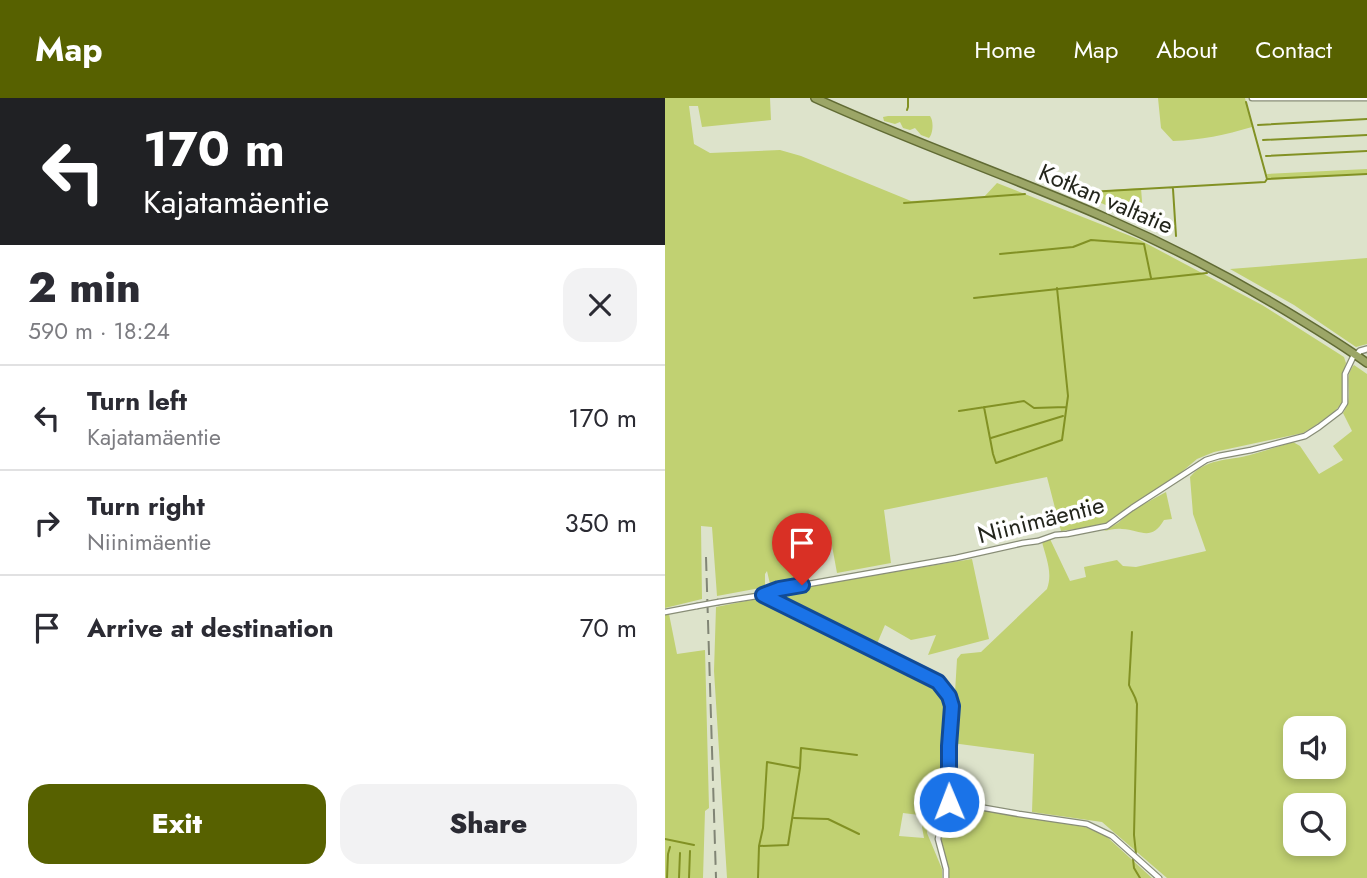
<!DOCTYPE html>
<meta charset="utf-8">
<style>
:root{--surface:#fff;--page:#f2f2f3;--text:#2b2b33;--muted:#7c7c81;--line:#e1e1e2;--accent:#576100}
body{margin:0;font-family:Jost,sans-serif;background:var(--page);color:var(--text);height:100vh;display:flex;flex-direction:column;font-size:26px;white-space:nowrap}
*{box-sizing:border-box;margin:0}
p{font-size:23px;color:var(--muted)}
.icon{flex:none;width:38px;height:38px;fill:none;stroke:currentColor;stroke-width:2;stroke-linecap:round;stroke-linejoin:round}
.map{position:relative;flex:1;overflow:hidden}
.panel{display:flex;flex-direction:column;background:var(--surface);width:665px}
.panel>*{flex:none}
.banner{background:#202124;color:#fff;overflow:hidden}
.tools{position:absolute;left:618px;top:618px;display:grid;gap:14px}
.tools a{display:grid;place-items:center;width:63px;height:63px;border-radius:14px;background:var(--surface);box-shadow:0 4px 10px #0003;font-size:35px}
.pin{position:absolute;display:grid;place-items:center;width:60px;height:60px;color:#fff;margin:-72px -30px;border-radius:50% 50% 50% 0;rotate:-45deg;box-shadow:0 0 7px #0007}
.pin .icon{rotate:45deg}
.me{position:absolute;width:77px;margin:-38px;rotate:359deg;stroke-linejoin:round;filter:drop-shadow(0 0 5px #0008)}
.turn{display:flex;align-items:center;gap:24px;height:147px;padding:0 28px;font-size:32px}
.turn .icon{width:91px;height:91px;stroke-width:2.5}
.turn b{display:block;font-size:49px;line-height:60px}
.round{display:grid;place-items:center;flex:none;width:74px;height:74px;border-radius:21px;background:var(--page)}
.head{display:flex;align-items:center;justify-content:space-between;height:119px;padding:0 28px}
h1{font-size:42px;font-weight:800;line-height:52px}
.action{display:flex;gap:14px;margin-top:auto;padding:14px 28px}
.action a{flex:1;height:80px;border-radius:21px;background:var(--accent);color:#fff;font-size:28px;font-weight:800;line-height:80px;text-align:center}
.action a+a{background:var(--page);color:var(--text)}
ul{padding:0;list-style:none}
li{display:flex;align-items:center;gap:21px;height:105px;padding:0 28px;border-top:2px solid var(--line)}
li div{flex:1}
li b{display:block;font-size:26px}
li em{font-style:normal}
header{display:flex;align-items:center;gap:42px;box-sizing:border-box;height:98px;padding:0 35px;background:var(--accent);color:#fff}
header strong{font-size:33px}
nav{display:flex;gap:38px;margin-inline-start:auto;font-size:24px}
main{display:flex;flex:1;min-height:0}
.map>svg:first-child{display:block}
.green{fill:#c1d172;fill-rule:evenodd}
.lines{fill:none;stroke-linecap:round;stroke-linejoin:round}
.stream{stroke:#829124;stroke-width:2}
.minor-casing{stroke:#888d77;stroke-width:7}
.tertiary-casing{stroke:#888d77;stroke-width:8}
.trunk-casing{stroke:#616b34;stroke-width:10}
.minor{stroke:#fff;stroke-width:4.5}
.tertiary{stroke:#fff;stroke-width:5}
.trunk{stroke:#9ca667;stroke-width:7}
.rail{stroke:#818575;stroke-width:2;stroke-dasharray:14 7;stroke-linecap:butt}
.minor-bridge-casing{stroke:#888d77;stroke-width:7;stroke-linecap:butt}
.minor-bridge{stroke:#fff;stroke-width:4.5}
.route-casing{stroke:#114b97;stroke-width:18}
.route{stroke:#1a73e8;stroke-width:12}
.labels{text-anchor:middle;stroke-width:7;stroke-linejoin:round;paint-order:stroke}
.street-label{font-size:24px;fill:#23251c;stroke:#fff}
</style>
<header>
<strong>Map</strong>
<nav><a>Home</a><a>Map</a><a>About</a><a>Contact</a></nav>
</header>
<main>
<section class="panel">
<div class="banner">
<div class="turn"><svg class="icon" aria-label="left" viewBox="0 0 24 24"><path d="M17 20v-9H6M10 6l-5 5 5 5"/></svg><div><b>170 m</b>Kajatamäentie</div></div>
</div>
<div class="head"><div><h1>2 min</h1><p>590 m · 18:24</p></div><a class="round"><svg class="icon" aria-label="close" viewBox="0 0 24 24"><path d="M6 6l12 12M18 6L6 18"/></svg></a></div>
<ul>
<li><svg class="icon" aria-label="left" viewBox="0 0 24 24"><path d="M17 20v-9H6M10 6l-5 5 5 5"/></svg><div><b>Turn left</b><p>Kajatamäentie</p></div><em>170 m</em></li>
<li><svg class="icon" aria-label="right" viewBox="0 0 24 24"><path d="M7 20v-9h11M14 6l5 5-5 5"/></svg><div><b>Turn right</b><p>Niinimäentie</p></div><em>350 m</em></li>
<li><svg class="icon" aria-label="arrive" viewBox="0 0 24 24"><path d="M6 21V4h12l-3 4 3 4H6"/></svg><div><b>Arrive at destination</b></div><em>70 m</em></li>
</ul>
<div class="action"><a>Exit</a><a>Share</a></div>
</section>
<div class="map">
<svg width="702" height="780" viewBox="0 0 702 780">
<rect width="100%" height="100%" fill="#dde3cb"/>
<path class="green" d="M0,0H105L106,22L37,29L33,8H24L29,46L45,55L115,52L136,58L246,103L318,100L332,85L473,141L597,207L679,259L681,265L678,277L677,305L669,314L648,329L638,335L549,354L532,361L506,383L465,408L447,423L433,428L396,433L382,379L219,412L226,465L172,475L165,437L138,481L105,486L102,473L100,476V489L52,498L47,429L36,428L37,501L0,510Z
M493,0H580L587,29C560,37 536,42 508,43L496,30Z
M223,18H265C269,23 268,36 264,40L256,37L250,30L245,32L238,30L235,24L230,26L219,23L218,19Z
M702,71V76L603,82L602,76Z
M476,90L479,129L467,123L460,115L436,105L426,106L401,95Z
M702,160V246L691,249L629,207L565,171Z
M689,267L702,276V780H502L437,724L367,714L369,656L287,645L292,561L296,556L316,554L382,491C388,475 381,460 377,444L385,441L405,483L421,479L419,469L452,462L458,468L471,469L541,453L528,416L525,379C541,360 563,363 585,357C600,353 614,348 628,344L635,348L654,376L678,362L668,348L687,333L678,315C679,314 683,306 683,304C686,290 679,279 689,267ZM630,630H668V668H630ZM630,707H668V746H630Z
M501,394L507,421L499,422C486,444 476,432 457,431C451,430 445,432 439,433L453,425L468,412Z
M307,461L324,541L263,557L271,537L246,542L220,527L211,548L126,505L106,497L109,494Z
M91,501H99L211,561L267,586L276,592L282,599L281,687L262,685L254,717L238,715L234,738L259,740L257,729L259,723L264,721L262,735L277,771V780H62L49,573L51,509Z
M4,516L12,556L40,552L44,710L40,713L38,780H0V517Z
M297,709L420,729L441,738L487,780H283C284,766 276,752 276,738C277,730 281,722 283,714Z"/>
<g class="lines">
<path class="stream" d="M242,12L243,9V0
M593,27L702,21
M598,42L702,37
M601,58L702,53
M602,81L702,76
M508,91L511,138
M406,95L600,84L602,81L581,4
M239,105L360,96
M335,156L408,149L426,142L479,146L486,180
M309,200L542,175
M319,309L328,356L331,365L397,342L403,298L392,190
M294,313L359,303L369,310L401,309
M326,340L398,318
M467,534L464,587C467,595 470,596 472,606L469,737L471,756
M129,720L163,721L194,736
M0,741L29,747
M94,748L123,747L135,670L136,650L192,657
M468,761L469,770L475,780
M2,780L3,756L5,749
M14,780L15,755
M24,780L25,753
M93,780L94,748L98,730L102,664L134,670"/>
<defs>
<path id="minor" d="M587,0H702
M99,497L273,585L284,598L287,608L284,648V703L277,721L273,741L281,771V780
M54,504L98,497L115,491L291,460L358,445L373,443L390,437L402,436L442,428L467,410L541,362L554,358L586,352L640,338L654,329L675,313L680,305V276L689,257
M0,514L32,508
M284,692L288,698L297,706
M283,709L297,706L354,716L422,726L447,738L494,780"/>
<path id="tertiary" d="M691,257L695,253L702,251"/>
<path id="trunk" d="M150,0C246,44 345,78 441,120C503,147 563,178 621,213C649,230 676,246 702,265"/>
</defs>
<use href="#minor" class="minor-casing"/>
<use href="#tertiary" class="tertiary-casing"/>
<use href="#trunk" class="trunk-casing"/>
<use href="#minor" class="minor"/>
<use href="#tertiary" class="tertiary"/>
<use href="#trunk" class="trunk"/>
<path class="rail" d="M41,459L51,780"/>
<defs>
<path id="minor-bridge" d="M32,508L54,504"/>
</defs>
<use href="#minor-bridge" class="minor-bridge-casing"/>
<use href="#minor-bridge" class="minor-bridge"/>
</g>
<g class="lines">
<defs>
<path id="route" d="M137,487L114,491L98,497L273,584L284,598L287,608L284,648V704"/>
</defs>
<use href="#route" class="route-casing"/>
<use href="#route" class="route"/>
</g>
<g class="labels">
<g class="street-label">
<text transform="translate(441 101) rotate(23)" y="8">Kotkan valtatie</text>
<text transform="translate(376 422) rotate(-14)" y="8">Niinimäentie</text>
</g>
</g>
</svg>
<div class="tools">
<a><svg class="icon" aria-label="sound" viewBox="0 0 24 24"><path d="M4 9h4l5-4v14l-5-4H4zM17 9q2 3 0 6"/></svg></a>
<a><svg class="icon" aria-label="search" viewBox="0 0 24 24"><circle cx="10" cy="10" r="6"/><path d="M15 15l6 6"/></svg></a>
</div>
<div class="pin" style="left:137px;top:487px;background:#d93025"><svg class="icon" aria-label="arrive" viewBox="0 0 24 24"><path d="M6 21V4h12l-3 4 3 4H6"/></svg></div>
<svg class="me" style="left:284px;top:704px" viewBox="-20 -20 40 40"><circle r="17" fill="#1a73e8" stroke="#fff" stroke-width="3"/><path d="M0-11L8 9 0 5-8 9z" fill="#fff"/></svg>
</div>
</main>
